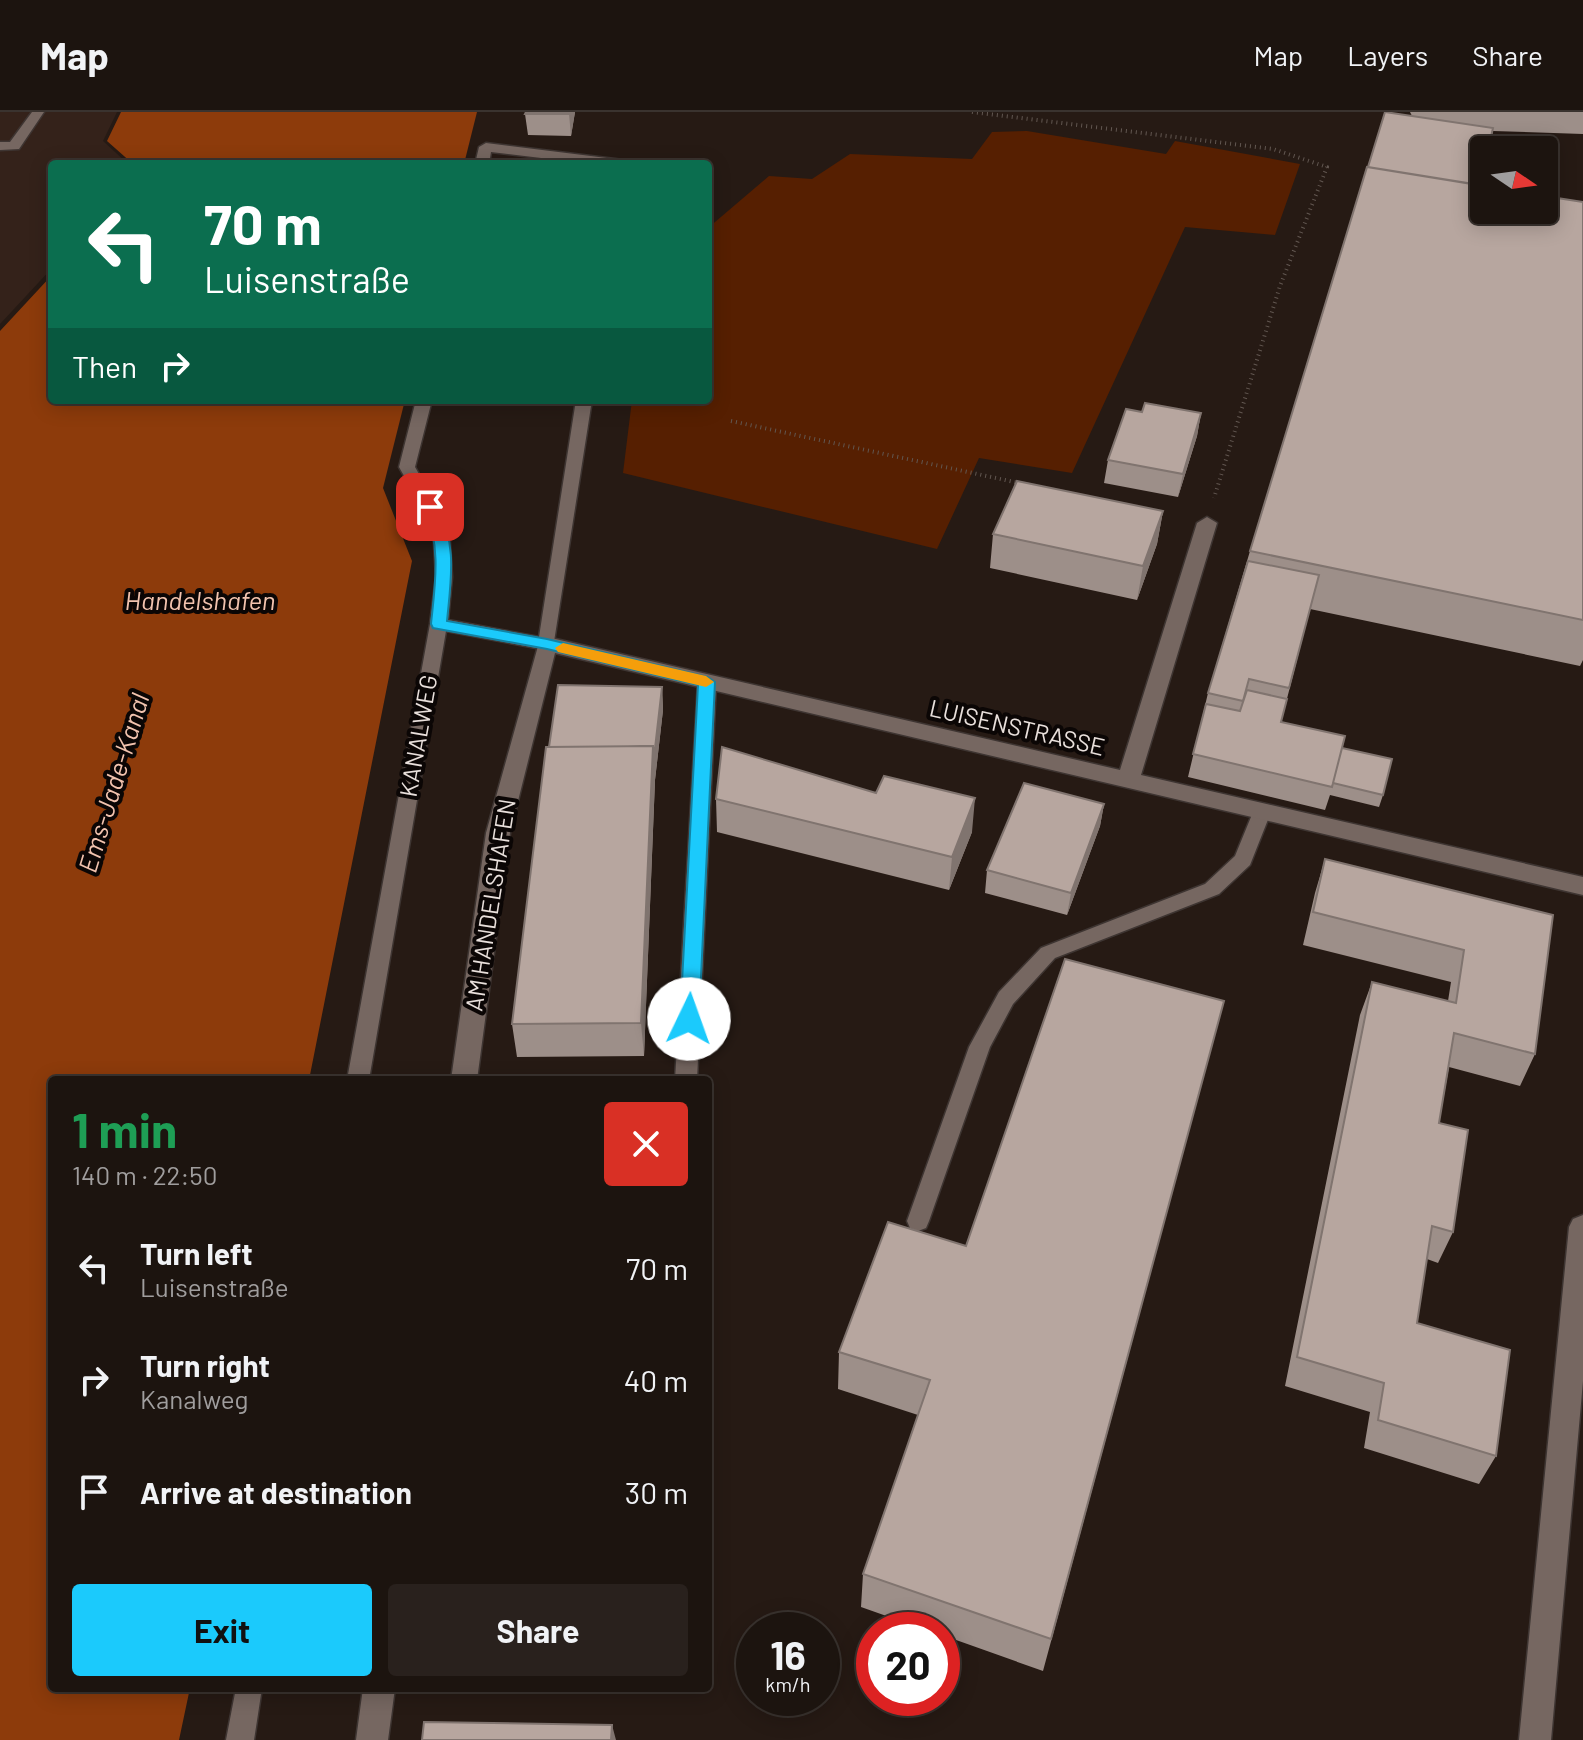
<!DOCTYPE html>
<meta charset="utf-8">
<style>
:root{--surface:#1c140f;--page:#29211d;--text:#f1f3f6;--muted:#a09e9e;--line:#3a332f;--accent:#1bcafc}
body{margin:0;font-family:Barlow,sans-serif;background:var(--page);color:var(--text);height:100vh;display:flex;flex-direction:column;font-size:30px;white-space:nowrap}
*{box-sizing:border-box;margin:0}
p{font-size:26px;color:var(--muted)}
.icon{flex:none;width:44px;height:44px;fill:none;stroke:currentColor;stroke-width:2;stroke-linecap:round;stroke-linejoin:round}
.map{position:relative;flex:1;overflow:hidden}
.sheet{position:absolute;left:48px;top:964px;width:664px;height:616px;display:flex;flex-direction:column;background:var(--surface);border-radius:8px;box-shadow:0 4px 20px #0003,0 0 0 2px var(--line)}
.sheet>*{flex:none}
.banner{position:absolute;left:48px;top:48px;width:664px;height:244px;border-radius:8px;box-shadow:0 4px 20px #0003,0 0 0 2px var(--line);background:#0b6e4f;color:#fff;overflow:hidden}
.needle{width:52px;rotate:103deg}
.tools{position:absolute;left:1470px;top:24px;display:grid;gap:16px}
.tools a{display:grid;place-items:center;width:88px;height:88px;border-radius:8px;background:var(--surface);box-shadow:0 4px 20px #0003,0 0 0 2px var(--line);font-size:40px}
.speed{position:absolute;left:736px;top:1500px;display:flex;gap:16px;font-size:40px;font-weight:700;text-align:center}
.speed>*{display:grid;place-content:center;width:104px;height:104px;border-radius:50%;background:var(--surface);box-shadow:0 4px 20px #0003,0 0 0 2px var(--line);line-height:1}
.speed small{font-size:20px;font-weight:400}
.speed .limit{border:12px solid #d22;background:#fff;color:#111}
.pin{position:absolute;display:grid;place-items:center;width:68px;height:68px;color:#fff;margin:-34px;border-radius:16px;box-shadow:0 4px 12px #0006}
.me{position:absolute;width:88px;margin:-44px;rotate:3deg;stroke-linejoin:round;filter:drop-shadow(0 0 6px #0008)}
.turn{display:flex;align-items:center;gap:28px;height:168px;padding:0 24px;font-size:36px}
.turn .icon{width:104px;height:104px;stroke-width:2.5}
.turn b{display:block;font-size:56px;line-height:68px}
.then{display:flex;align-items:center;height:76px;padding:0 24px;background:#0003;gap:16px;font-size:30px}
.round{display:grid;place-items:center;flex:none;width:84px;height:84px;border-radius:8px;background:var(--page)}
.head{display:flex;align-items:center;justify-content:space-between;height:136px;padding:0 24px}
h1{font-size:48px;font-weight:700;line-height:60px;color:#1e9e55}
.cta{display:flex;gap:16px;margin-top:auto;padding:16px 24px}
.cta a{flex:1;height:92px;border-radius:8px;background:var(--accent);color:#111;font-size:32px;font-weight:700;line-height:92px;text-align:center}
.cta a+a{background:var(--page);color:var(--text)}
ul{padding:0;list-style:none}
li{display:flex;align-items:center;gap:24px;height:112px;padding:0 24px}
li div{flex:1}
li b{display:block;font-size:30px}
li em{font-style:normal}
header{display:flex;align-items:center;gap:48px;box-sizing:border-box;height:112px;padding:0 40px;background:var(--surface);border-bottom:2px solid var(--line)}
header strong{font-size:38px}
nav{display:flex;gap:44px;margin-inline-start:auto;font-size:28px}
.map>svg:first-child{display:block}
.built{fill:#34221a}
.green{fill:#561f01}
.water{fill:#8d3b0b}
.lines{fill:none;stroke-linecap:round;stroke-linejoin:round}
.lane-casing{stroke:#3e3532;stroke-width:3}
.street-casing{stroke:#3e3532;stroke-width:3}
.path{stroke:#625751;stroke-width:4;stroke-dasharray:1 4;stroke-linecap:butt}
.lane{fill:#766761;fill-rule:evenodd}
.street{fill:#766761;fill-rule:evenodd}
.wall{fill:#9d8f89}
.shaded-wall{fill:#80746f}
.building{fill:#b7a69f;stroke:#80746f;stroke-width:2}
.route{fill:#1bcafc;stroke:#1283a4;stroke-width:2}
.slow{fill:#f59e0b}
.labels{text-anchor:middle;stroke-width:8;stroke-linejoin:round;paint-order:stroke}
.street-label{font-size:24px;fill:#e9e0dc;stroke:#0b0605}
.water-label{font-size:26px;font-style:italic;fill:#f2c3ae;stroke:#0b0605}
</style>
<header>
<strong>Map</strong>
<nav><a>Map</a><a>Layers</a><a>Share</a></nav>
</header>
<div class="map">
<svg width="1583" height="1628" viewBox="0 0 1583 1628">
<rect width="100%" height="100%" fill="#261a14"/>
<path class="built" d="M0,0H117L103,29L128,52H52V156L0,212Z"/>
<path class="green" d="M1027,19L1166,42L1175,29L1300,52L1275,123L1185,115L1072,361L979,346L937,437L623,361L632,288H708V116L769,64L812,67L850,42L972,47L992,20Z"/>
<path class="water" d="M121,0H477L464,52H133L107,29Z
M52,163V288H405L383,376L412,449L309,968H52V1576H190L179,1628H0V219Z"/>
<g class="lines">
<defs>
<path id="lane" d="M32,0H44L19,37L0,38V30H10Z
M486,31L623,48L630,52H591L491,40L489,52H475L479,35Z
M416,288H432L415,355L449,415L452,465L448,508L539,525L576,288H592L553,536L547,538L446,519L369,968H347L430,512L436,465L433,415L399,355Z
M707,564L716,570L697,968H675L698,570Z
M1262,693L1271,700L1250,753L1219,782L1055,846L1013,892L990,935L929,1109L926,1116L918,1119L910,1116L907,1109L969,935L999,880L1041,836L1205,772L1235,744L1253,700Z
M236,1576H262L254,1628H226Z"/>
<path id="street" d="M1207,405L1217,411L1141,663L1583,765V783L555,541L510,721L477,968H451L486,721L540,527L547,525L1120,658L1197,411Z
M1583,1103V1269L1551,1628H1519L1569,1115L1573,1107Z
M363,1576H395L388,1628H356Z"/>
</defs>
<use href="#lane" class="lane-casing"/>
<use href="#street" class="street-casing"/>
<path class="path" d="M972,0L1273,37L1327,55L1280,174L1214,386
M731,309L1019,371"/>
<use href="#lane" class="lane"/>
<use href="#street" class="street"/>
</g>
<path class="wall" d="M575,0L571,24L528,23L525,2Z
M1410,0H1583V22L1493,19L1480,73L1583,90V548L1580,554L1310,497L1281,610L1342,636L1383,683L1379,695L1330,683L1325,698L1188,665L1208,581L1250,439L1412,4Z
M1142,300L1201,301L1197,324L1178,385L1104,371L1108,348Z
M1163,399L1157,432L1137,488L990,456L993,422Z
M662,575L663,598L655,668L644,944L517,945L512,912L549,635Z
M716,687L972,720L949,778L717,720Z
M1104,692L1100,714L1067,803L985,781L987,758Z
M1325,747L1553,803L1535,942L1520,974L1449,955L1439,1011L1453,1120L1438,1151L1427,1147L1417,1211L1496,1344L1479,1372L1364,1336L1370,1300L1285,1274L1360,903L1372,870L1448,889L1451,870L1303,833L1315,781Z
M1224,889L1043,1559L942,1523V1518H926L861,1495L863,1462L918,1303L838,1277L839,1240L966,1134Z"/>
<path class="shaded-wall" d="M570,0H575L571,24L569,2Z
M1201,301L1197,324L1178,385L1183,362Z
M1163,399L1157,432L1137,488L1143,454Z
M662,575L663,598L655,668L644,944L641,911L653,634Z
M975,686L972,720L949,778L952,745Z
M1104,692L1100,714L1067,803L1071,781Z
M612,1613L616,1628H611Z"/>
<path class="building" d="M526,0H570L569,2H525Z
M1385,0L1493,16L1488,38H1484V56L1480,73L1368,55Z
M1367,55L1484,74V98H1544V84L1583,90V508L1250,439Z
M1145,291L1201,301L1183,362L1108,348L1126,297L1142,300Z
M1017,369L1163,399L1143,454L993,422Z
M1248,449L1319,463L1289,576L1249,567L1243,589L1208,581Z
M558,573L662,575L654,645L653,634L549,635Z
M1247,578L1287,587L1281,610L1345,624L1332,675L1193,642L1206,592L1240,599Z
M653,634L641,911L512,912L546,635Z
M722,635L876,681L884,664L975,686L952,745L716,687Z
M1342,636L1392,647L1383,683L1333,671Z
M1024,671L1104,692L1071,781L987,758Z
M1325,747L1553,803L1535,942L1454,921L1439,1011L1468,1018L1453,1120L1432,1114L1417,1211L1510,1238L1496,1344L1378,1308L1384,1271L1297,1245L1372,870L1456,891L1464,838L1313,800Z
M1065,847L1224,889L1051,1527L863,1462L930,1268L839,1240L888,1110L966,1134Z
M424,1610L612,1613L611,1628H422Z"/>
<path class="route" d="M430,391L435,392C458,428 451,468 447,509L547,527L707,565L715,570L699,907L696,912H683L680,907L698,573L547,537L433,516L431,512C435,473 442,431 423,395Z"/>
<path class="slow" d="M563,531L706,564L714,570L706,575L558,540L555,536Z"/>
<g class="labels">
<g class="street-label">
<text transform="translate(1017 616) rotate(13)" y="8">LUISENSTRASSE</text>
<text transform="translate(419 624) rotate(-80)" y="8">KANALWEG</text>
<text transform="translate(491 793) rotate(-81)" y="8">AM HANDELSHAFEN</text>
</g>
<g class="water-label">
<text x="200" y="498">Handelshafen</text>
<text transform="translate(114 671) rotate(-73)" y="9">Ems-Jade-Kanal</text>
</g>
</g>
</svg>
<div class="tools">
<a><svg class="needle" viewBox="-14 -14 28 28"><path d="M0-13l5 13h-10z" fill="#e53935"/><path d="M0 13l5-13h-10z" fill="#a09e9e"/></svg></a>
</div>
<div class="speed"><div>16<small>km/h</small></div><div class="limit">20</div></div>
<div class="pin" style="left:430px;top:395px;background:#d93025"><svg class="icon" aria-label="arrive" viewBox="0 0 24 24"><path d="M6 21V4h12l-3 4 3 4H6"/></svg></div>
<svg class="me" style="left:689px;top:907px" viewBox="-20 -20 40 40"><circle r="19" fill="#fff"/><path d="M0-13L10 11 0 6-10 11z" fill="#1bcafc"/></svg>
<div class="banner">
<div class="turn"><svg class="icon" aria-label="left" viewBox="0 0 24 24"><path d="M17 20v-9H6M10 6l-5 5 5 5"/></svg><div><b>70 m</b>Luisenstraße</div></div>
<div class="then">Then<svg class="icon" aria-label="right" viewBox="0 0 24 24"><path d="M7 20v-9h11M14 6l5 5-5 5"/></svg></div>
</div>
<section class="sheet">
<div class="head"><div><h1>1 min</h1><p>140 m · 22:50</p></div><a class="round" style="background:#d93025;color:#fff"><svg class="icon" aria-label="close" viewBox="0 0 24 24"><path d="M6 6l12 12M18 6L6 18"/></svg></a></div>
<ul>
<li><svg class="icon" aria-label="left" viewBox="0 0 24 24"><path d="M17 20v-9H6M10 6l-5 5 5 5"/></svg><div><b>Turn left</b><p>Luisenstraße</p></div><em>70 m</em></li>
<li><svg class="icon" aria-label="right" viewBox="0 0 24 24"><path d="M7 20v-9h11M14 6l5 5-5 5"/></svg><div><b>Turn right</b><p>Kanalweg</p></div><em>40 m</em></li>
<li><svg class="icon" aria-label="arrive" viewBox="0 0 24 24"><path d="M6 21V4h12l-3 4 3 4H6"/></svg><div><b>Arrive at destination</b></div><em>30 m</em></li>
</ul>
<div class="cta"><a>Exit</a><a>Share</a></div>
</section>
</div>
